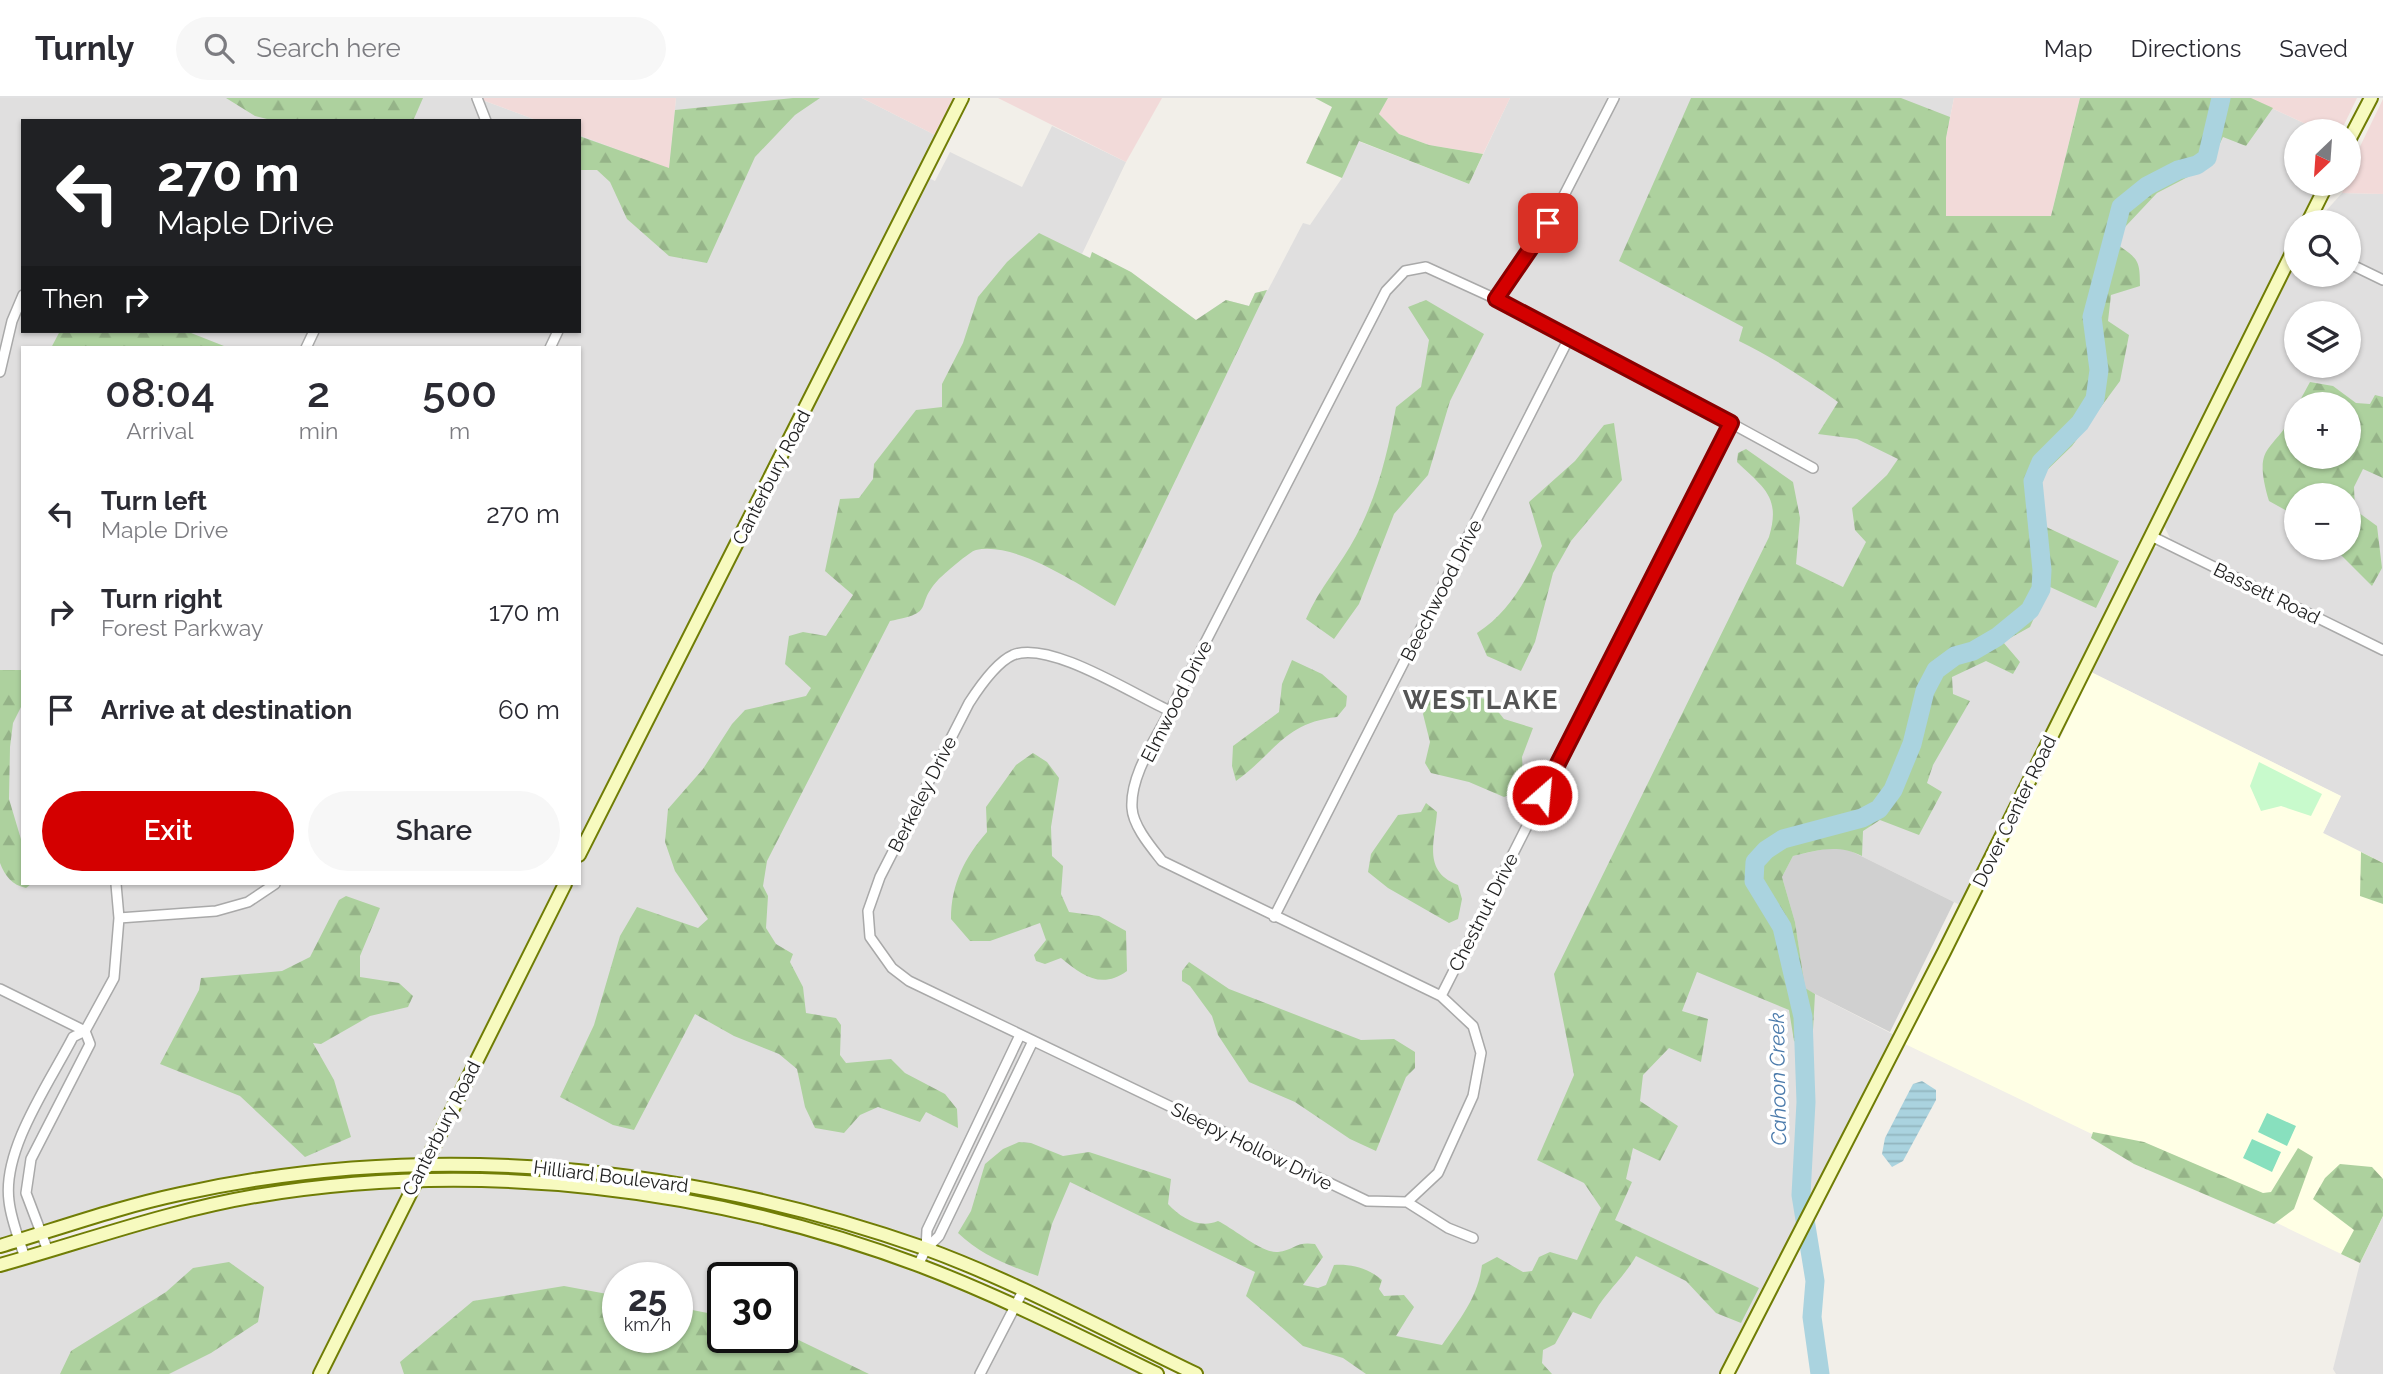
<!DOCTYPE html>
<meta charset="utf-8">
<style>
:root{--surface:#fff;--page:#f7f7f7;--text:#2b2b33;--muted:#7c7c81;--line:#e1e1e2;--accent:#d40000}
body{margin:0;font-family:Raleway,sans-serif;background:var(--page);color:var(--text);height:100vh;display:flex;flex-direction:column;font-size:26px;white-space:nowrap}
*{box-sizing:border-box;margin:0}
p{font-size:23px;color:var(--muted)}
.icon{flex:none;width:38px;height:38px;fill:none;stroke:currentColor;stroke-width:2;stroke-linecap:round;stroke-linejoin:round}
.map{position:relative;flex:1;overflow:hidden}
.drawer{position:absolute;left:21px;top:248px;width:560px;height:539px;display:flex;flex-direction:column;background:var(--surface);border-radius:0px;box-shadow:0 2px 5px #0004}
.drawer>*{flex:none}
.guide{position:absolute;left:21px;top:21px;width:560px;height:214px;border-radius:0px;box-shadow:0 2px 5px #0004;background:#202124;color:#fff;overflow:hidden}
.needle{width:46px;rotate:205deg}
.controls{position:absolute;left:2284px;top:21px;display:grid;gap:14px}
.controls a{display:grid;place-items:center;width:77px;height:77px;border-radius:50%;background:var(--surface);box-shadow:0 2px 5px #0004;font-size:35px}
.speed{position:absolute;left:602px;top:1164px;display:flex;gap:14px;font-size:35px;font-weight:700;text-align:center}
.speed>*{display:grid;place-content:center;width:91px;height:91px;border-radius:50%;background:var(--surface);box-shadow:0 2px 5px #0004;line-height:1}
.speed small{font-size:18px;font-weight:400}
.speed .limit{border:4px solid #111;border-radius:10px;background:#fff;color:#111}
.pin{position:absolute;display:grid;place-items:center;width:60px;height:60px;color:#fff;margin:-30px;border-radius:14px;box-shadow:0 4px 10px #0006}
.me{position:absolute;width:77px;margin:-38px;rotate:27deg;stroke-linejoin:round;filter:drop-shadow(0 0 5px #0008)}
.turn{display:flex;align-items:center;gap:24px;height:147px;padding:0 21px;font-size:32px}
.turn .icon{width:91px;height:91px;stroke-width:2.5}
.turn b{display:block;font-size:49px;line-height:60px}
.then{display:flex;align-items:center;height:66px;padding:0 21px;background:#0003;gap:14px;font-size:26px}
.eta{display:flex;justify-content:space-evenly;align-items:center;height:119px;text-align:center}
.eta b{font-size:42px;font-weight:600;line-height:49px}
.primary-button{display:flex;gap:14px;margin-top:auto;padding:14px 21px}
.primary-button a{flex:1;height:80px;border-radius:42px;background:var(--accent);color:#fff;font-size:28px;font-weight:600;line-height:80px;text-align:center}
.primary-button a+a{background:var(--page);color:var(--text)}
ul{padding:0;list-style:none}
li{display:flex;align-items:center;gap:21px;height:98px;padding:0 21px}
li div{flex:1}
li b{display:block;font-size:26px}
li em{font-style:normal}
header{display:flex;align-items:center;gap:42px;box-sizing:border-box;height:98px;padding:0 35px;background:var(--surface);border-bottom:2px solid var(--line)}
header strong{font-size:33px}
nav{display:flex;gap:38px;margin-inline-start:auto;font-size:24px}
.search{width:490px;height:63px;background:var(--page);display:flex;align-items:center;gap:18px;box-sizing:border-box;padding:0 24px;border-radius:38px;color:var(--muted);font-size:26px}
.map>svg:first-child{display:block}
.residential{fill:#e0dfdf;fill-rule:evenodd}
.commercial{fill:#f2dad9}
.education{fill:#ffffe5}
.religious{fill:#d0d0d0}
.forest{fill:url(#forest-firs)}
.park{fill:#c8facc}
.pitch{fill:#88e0be}
.water{fill:url(#water-rules)}
.lines{fill:none;stroke-linecap:round;stroke-linejoin:round}
.river{stroke:#aad3df;stroke-width:19}
.street-casing{stroke:#a9a9a9;stroke-width:12}
.secondary-casing{stroke:#707d05;stroke-width:16}
.street{stroke:#fff;stroke-width:9}
.secondary{stroke:#f7fabf;stroke-width:12}
.route-casing{stroke:#8a0000;stroke-width:18}
.route{stroke:#d40000;stroke-width:12}
.labels{text-anchor:middle;stroke-width:7;stroke-linejoin:round;paint-order:stroke}
.street-label{font-size:19px;fill:#222;stroke:#fff}
.water-label{font-size:21px;font-style:italic;fill:#4a7aab;stroke:#fff}
.district-label{font-size:26px;font-weight:bold;letter-spacing:2px;fill:#555;stroke:#fff}
</style>
<header>
<strong>Turnly</strong>
<div class="search"><svg class="icon" aria-label="search" viewBox="0 0 24 24"><circle cx="10" cy="10" r="6"/><path d="M15 15l6 6"/></svg>Search here</div>
<nav><a>Map</a><a>Directions</a><a>Saved</a></nav>
</header>
<div class="map">
<svg width="2383" height="1276" viewBox="0 0 2383 1276">
<defs>
<pattern id="forest-firs" width="22" height="20" patternUnits="userSpaceOnUse" patternTransform="scale(1.75)"><rect width="22" height="20" fill="#add19e"/><path d="M5 1l3.5 6h-7zM16 11l3.5 6h-7z" fill="#95b388"/></pattern>
<pattern id="water-rules" width="6" height="5" patternUnits="userSpaceOnUse" patternTransform="scale(1.75)"><rect width="6" height="5" fill="#aad3df"/><path d="M0 2.5h6" fill="none" stroke="#92b5bf"/></pattern>
</defs>
<rect width="100%" height="100%" fill="#f2efe9"/>
<path class="residential" d="M0,0H477L539,23H23V233H579V37L669,70L676,0H862L941,40L923,77L935,83L950,54L1022,89L1052,28L1126,64L1082,156L1091,160L1092,154L1130,174L1196,222L1226,202L1249,208L1255,195L1268,192L1303,125L1310,127L1342,80L1358,43L1469,86L1510,0H1954L1946,40L2051,118L2080,0H2250L2321,33H2296V86H2327L2307,124H2296V146L1966,810L1847,751L1805,891L1900,940L1727,1276H1195L926,1151L674,1084L423,1066L184,1095L0,1148ZM23,250H579V786H23Z
M2342,95L2383,96V547L2178,447L2171,442L2163,426L2296,165V177H2348V124H2316ZM2296,215H2348V268H2296ZM2296,306H2348V359H2296ZM2296,397H2348V450H2296Z
M2158,448L2383,557V765L2323,735L2341,698L2091,574L2150,452Z
M534,1085L702,1106L918,1167L1157,1276H0V1167L144,1122L333,1089ZM618,1180H677V1239H618ZM723,1180H782V1239H723Z
M2383,1118V1276H2336L2333,1271L2360,1165Z"/>
<path class="commercial" d="M477,0H676L669,71L579,37V23H539Z
M862,0H962L941,40Z
M998,0H1162L1126,64Z
M1388,0H1510L1483,56L1429,47L1399,36L1379,16Z
M1954,0H2080L2051,118H1946V40Z
M2250,0H2357L2341,33H2321Z
M2383,1V96L2342,95L2355,67L2353,63Z"/>
<path class="education" d="M2091,574L2341,698L2323,735L2383,765V1118L2360,1165L1905,946L2045,673Z"/>
<path class="religious" d="M1828,750L1847,751L1954,804L1890,934L1805,891L1795,824L1782,779L1793,758Z"/>
<path class="forest" d="M226,0H423L413,23H275L255,18Z
M793,0H820L795,17L755,59L707,165L669,158L627,121L610,84L597,72H579V38L669,70L675,12Z
M1315,0H1388L1379,16L1399,36L1429,47L1483,56L1469,86L1359,43L1342,80L1306,65L1332,9Z
M1691,0H1901L1950,19L1946,40V118H2051L2080,0H2251L2273,10L2246,48L2223,39L2209,68L2157,95L2125,129L2118,147C2138,161 2140,162 2140,188L2111,197L2108,223L2129,237L2120,283L2072,348L2042,377V427L2119,463L2096,510L2048,488L2030,529L2003,544L2020,564L2013,576L1986,563L1952,579L1953,596L1970,603L1933,667L1927,685L1942,694L1919,737L1880,722L1863,733L1862,758C1838,746 1818,752 1793,758L1782,779L1795,824L1805,890L1815,896L1812,950L1794,943L1789,912L1697,874L1682,913L1708,921L1701,964L1669,950L1643,977L1640,1003L1678,1028L1660,1063L1633,1050L1626,1081L1632,1084L1615,1122L1759,1190L1741,1225L1716,1215L1686,1183L1636,1158C1623,1181 1603,1196 1591,1221L1573,1214L1555,1246L1543,1252L1542,1265L1552,1276H1366L1343,1260L1303,1248L1246,1198L1255,1174L1070,1084L1052,1126L1038,1178C1007,1167 981,1157 958,1135L971,1113L985,1066L1003,1051L1019,1044L1031,1045L1063,1058L1089,1054L1171,1081L1168,1106C1181,1120 1199,1131 1218,1123C1233,1130 1263,1156 1278,1154C1294,1152 1296,1143 1315,1146L1323,1159L1303,1187L1318,1190L1326,1187L1334,1167C1352,1166 1368,1170 1382,1182L1379,1191L1384,1198L1404,1197L1414,1209L1396,1238L1442,1247C1460,1221 1478,1199 1482,1167L1497,1159L1523,1174L1532,1173L1539,1159L1550,1154L1577,1162L1601,1110L1584,1085L1537,1062L1574,977L1554,876L1769,439C1781,399 1764,390 1737,364L1738,355L1746,351L1793,384L1800,420L1796,466L1843,489L1866,444L1855,432L1852,410L1887,377L1898,361L1857,341L1818,336L1838,304C1806,281 1774,260 1739,243L1743,229L1619,163Z
M1039,135L1090,160L1092,154L1131,174L1196,222L1226,202L1249,208L1255,195L1267,192L1115,508C1081,488 1016,443 976,452C970,453 943,477 938,482C913,509 938,514 890,523L767,763L763,788L768,798L766,830L776,846L793,856L790,864L803,889L806,915L836,920L841,927L840,957L846,965L891,961L905,975L945,996L957,1011L958,1030L926,1014L920,1024L878,1009L860,1017L844,1035L815,1030L805,1009L797,971L779,956L734,938L695,916L634,1032L613,1027L560,999L594,927L620,838L637,809L698,830L708,821L675,773L665,744L668,711L703,671L732,626L745,612L806,598L811,590L785,566L789,538L803,534L826,538L853,497L825,473L840,401L859,400L873,381L874,366L916,312L942,309V286L963,245L978,199L1007,164Z
M1426,202L1484,236L1450,303L1428,377L1394,416L1359,506L1334,541L1306,521C1319,490 1341,467 1356,438C1378,396 1388,354 1396,309L1421,289L1429,242L1408,209Z
M60,233H186L224,248L51,250Z
M2310,284L2333,288L2356,305L2370,306L2375,297L2383,299V380L2363,371L2354,389L2355,412L2377,428L2382,470L2372,488L2334,450H2348V397H2296V418L2269,403C2251,342 2275,357 2296,310V359H2348V306H2298Z
M1614,325L1622,382L1571,443L1553,475L1535,544L1521,573L1487,558L1477,535C1509,515 1527,481 1542,448L1529,404L1575,363L1604,327Z
M1292,562L1322,576L1347,598L1346,608L1337,619C1284,625 1276,654 1236,683L1232,668L1233,648L1279,614L1282,586Z
M0,572H23V605L13,625L10,649L9,701L23,748V786H31L26,790C12,787 5,778 0,765Z
M1432,595L1488,601L1504,621L1533,630L1522,659L1523,675L1512,696L1504,699L1469,684L1431,675L1425,665L1430,644L1423,616Z
M1033,655L1047,664L1059,680L1051,729L1052,758L1063,768L1061,796L1069,814L1099,818L1126,833L1127,873C1101,892 1082,877 1061,860L1045,866L1036,863L1034,857L1046,842L1040,825L990,843H970L951,821C951,786 965,759 987,734L986,709L1016,667Z
M1426,705L1437,714C1435,744 1422,773 1458,787L1462,801L1458,821L1449,825L1388,790L1368,774L1371,756L1398,717L1421,714Z
M2361,754L2383,765V806L2360,798Z
M346,798L380,810L360,858V879L399,885L413,898L408,909L370,918L321,946L313,945L334,982L351,1039L305,1059L240,998L160,966L199,892L201,880L282,873L310,859L339,802Z
M1189,864L1229,891L1361,942L1394,941L1415,954V970L1406,979L1376,1053L1350,1041L1295,1004L1249,984L1218,937L1212,918L1190,888L1182,883V873Z
M2093,1034L2144,1044L2263,1095L2271,1094L2298,1050L2313,1059L2294,1111L2274,1126L2134,1066L2091,1040Z
M2340,1066L2372,1069L2383,1081V1118L2360,1165L2341,1156L2354,1132L2313,1101L2325,1080Z
M229,1164L264,1189L258,1224L211,1255L169,1276H60L71,1253L166,1194L193,1170Z
M564,1188L618,1198V1239H677V1209L723,1218V1239H782V1234L869,1276H404L400,1264L473,1203Z"/>
<path class="park" d="M2259,664L2322,696L2311,718L2281,708L2261,713L2250,688Z"/>
<path class="pitch" d="M2267,1015L2296,1028L2287,1048L2258,1034Z
M2252,1041L2281,1054L2272,1074L2243,1060Z"/>
<path class="water" d="M1922,983L1936,992V1002L1903,1063L1892,1069L1882,1056L1885,1040L1913,986Z"/>
<g class="lines">
<path class="river" d="M1820,1276L1812,1219L1815,1183L1801,1097L1806,1004L1803,919L1782,829L1754,783L1755,764L1766,752L1783,741L1862,720L1879,711L1893,692L1912,646L1925,593L1936,572L1955,558L1973,553L1997,539L2030,512L2041,491L2042,472L2033,383L2041,364L2080,325L2095,301L2099,272L2092,219L2121,109L2147,88L2178,72L2197,67L2207,60L2221,0"/>
<defs>
<path id="street" d="M477,0L486,23
M2348,165L2383,182
M1496,201L1558,109L1614,0
M306,250L314,233
M550,250L558,233
M0,274L12,223L23,197
M2151,438L2383,552
M1170,613C1134,597 1050,542 1013,557C997,564 978,591 969,605L880,779L868,813L870,839L892,870L909,883L1367,1103L1407,1104L1448,1130L1473,1140
M1274,819L1569,240
M119,820L216,813L248,804L275,786
M0,891L85,933
M1441,898L1731,325
M85,933L114,880L119,820L116,786
M1407,1104L1438,1075L1473,998L1481,955L1473,928L1441,898L1162,763C1151,749 1133,728 1132,710C1130,677 1156,641 1170,613L1386,193L1405,173L1426,169L1496,201L1628,269L1813,370
M926,1151L939,1138L1033,943
M48,1153L26,1095L31,1061L90,946L85,933
M25,1160C19,1141 11,1122 9,1103C2,1051 50,984 73,939L85,933
M918,1167L926,1151L927,1132L1020,937
M980,1276L1023,1193"/>
<path id="secondary" d="M2348,44L2371,0
M2308,124L2327,86
M579,757L962,0
M0,1148C60,1130 119,1109 180,1096C428,1041 685,1066 924,1150C1017,1184 1106,1233 1196,1276
M0,1167C86,1143 168,1113 256,1098C478,1061 712,1089 921,1168C1002,1199 1079,1238 1157,1276
M320,1276L565,786
M1727,1276L1944,854L2296,147"/>
</defs>
<use href="#street" class="street-casing"/>
<use href="#secondary" class="secondary-casing"/>
<use href="#street" class="street"/>
<use href="#secondary" class="secondary"/>
</g>
<g class="lines">
<defs>
<path id="route" d="M1542,697L1731,325L1496,201L1548,125"/>
</defs>
<use href="#route" class="route-casing"/>
<use href="#route" class="route"/>
</g>
<g class="labels">
<g class="street-label">
<text transform="translate(771 379) rotate(-63)" y="7">Canterbury Road</text>
<text transform="translate(1441 492) rotate(-63)" y="7">Beechwood Drive</text>
<text transform="translate(2267 495) rotate(26)" y="7">Bassett Road</text>
<text transform="translate(1176 603) rotate(-63)" y="7">Elmwood Drive</text>
<text transform="translate(922 696) rotate(-63)" y="7">Berkeley Drive</text>
<text transform="translate(2014 713) rotate(-64)" y="7">Dover Center Road</text>
<text transform="translate(1483 814) rotate(-63)" y="7">Chestnut Drive</text>
<text transform="translate(441 1030) rotate(-63)" y="7">Canterbury Road</text>
<text transform="translate(1252 1048) rotate(26)" y="7">Sleepy Hollow Drive</text>
<text transform="translate(611 1078) rotate(7)" y="7">Hilliard Boulevard</text>
</g>
<g class="water-label">
<text transform="translate(1778 981) rotate(-91)" y="7">Cahoon Creek</text>
</g>
<g class="district-label">
<text x="1481" y="611">WESTLAKE</text>
</g>
</g>
</svg>
<div class="controls">
<a><svg class="needle" viewBox="-14 -14 28 28"><path d="M0-13l5 13h-10z" fill="#e53935"/><path d="M0 13l5-13h-10z" fill="#7c7c81"/></svg></a>
<a><svg class="icon" aria-label="search" viewBox="0 0 24 24"><circle cx="10" cy="10" r="6"/><path d="M15 15l6 6"/></svg></a>
<a><svg class="icon" aria-label="layers" viewBox="0 0 24 24"><path d="M12 4l9 5-9 5-9-5zM3 14l9 5 9-5"/></svg></a>
<a>+</a>
<a>−</a>
</div>
<div class="speed"><div>25<small>km/h</small></div><div class="limit">30</div></div>
<div class="pin" style="left:1548px;top:125px;background:#d93025"><svg class="icon" aria-label="arrive" viewBox="0 0 24 24"><path d="M6 21V4h12l-3 4 3 4H6"/></svg></div>
<svg class="me" style="left:1542px;top:697px" viewBox="-20 -20 40 40"><circle r="17" fill="#d40000" stroke="#fff" stroke-width="3"/><path d="M0-11L8 9 0 5-8 9z" fill="#fff"/></svg>
<div class="guide">
<div class="turn"><svg class="icon" aria-label="left" viewBox="0 0 24 24"><path d="M17 20v-9H6M10 6l-5 5 5 5"/></svg><div><b>270 m</b>Maple Drive</div></div>
<div class="then">Then<svg class="icon" aria-label="right" viewBox="0 0 24 24"><path d="M7 20v-9h11M14 6l5 5-5 5"/></svg></div>
</div>
<section class="drawer">
<div class="eta">
<div><b>08:04</b><p>Arrival</p></div>
<div><b>2</b><p>min</p></div>
<div><b>500</b><p>m</p></div>
</div>
<ul>
<li><svg class="icon" aria-label="left" viewBox="0 0 24 24"><path d="M17 20v-9H6M10 6l-5 5 5 5"/></svg><div><b>Turn left</b><p>Maple Drive</p></div><em>270 m</em></li>
<li><svg class="icon" aria-label="right" viewBox="0 0 24 24"><path d="M7 20v-9h11M14 6l5 5-5 5"/></svg><div><b>Turn right</b><p>Forest Parkway</p></div><em>170 m</em></li>
<li><svg class="icon" aria-label="arrive" viewBox="0 0 24 24"><path d="M6 21V4h12l-3 4 3 4H6"/></svg><div><b>Arrive at destination</b></div><em>60 m</em></li>
</ul>
<div class="primary-button"><a>Exit</a><a>Share</a></div>
</section>
</div>
